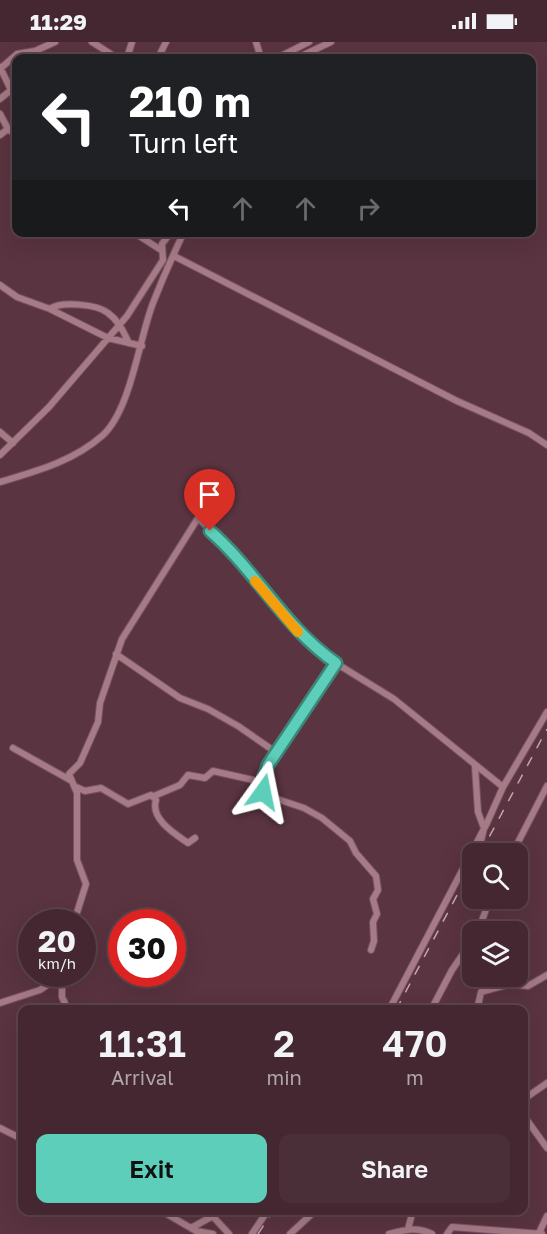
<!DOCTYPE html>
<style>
:root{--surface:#442730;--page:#4b2f38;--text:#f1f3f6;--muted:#afa5ab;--line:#5c444c;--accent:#5dceb9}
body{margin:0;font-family:"Golos Text",sans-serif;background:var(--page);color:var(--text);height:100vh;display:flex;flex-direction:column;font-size:22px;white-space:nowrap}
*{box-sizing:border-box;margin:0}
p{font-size:20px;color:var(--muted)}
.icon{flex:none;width:33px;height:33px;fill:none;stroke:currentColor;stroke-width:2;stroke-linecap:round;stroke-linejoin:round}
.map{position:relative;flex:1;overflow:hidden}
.sheet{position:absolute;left:18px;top:963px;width:510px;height:210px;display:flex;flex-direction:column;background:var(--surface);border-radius:12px;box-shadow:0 6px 24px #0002,0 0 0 2px var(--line)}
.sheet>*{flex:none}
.guide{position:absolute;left:12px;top:12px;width:524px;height:183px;border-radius:12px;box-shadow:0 6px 24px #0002,0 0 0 2px var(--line);background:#202124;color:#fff;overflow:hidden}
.controls{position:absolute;left:462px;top:801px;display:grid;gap:12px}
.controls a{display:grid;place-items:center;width:66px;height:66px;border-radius:12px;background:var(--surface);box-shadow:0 6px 24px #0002,0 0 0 2px var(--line);font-size:30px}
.speed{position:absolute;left:18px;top:867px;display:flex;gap:12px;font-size:30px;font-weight:700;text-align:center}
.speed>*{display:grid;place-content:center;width:78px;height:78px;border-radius:50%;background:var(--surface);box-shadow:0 6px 24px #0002,0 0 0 2px var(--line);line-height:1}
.speed small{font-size:15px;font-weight:400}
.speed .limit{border:9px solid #d22;background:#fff;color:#111}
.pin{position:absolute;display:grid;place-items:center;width:51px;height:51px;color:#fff;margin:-62px -26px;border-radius:50% 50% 50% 0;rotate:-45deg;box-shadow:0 0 6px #0007}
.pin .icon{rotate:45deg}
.me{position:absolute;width:66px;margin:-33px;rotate:12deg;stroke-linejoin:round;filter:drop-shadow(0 0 4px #0008)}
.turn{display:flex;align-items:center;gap:21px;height:126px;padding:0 18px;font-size:27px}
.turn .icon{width:78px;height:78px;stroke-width:2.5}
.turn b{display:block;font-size:42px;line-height:51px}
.lanes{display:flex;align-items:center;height:57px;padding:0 18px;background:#0003;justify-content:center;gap:30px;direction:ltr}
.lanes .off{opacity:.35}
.eta{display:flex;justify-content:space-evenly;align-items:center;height:102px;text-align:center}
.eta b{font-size:36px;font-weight:600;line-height:42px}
.cta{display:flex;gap:12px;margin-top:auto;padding:12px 18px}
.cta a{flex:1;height:69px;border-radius:12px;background:var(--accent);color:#111;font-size:24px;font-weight:600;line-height:69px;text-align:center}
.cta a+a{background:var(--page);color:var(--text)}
.status{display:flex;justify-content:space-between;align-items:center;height:42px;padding:0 30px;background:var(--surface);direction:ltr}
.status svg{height:16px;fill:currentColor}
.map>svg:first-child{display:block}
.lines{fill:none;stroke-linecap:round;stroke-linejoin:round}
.minor-casing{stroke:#75545f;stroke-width:8}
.minor{stroke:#a67a87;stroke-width:6}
.rail{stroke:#c3a6ae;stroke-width:1.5;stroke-dasharray:10 10;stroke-linecap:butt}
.route-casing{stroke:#3c8678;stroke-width:15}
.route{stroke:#5dceb9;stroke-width:10}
.slow{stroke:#f59e0b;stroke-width:10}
</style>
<div class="status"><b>11:29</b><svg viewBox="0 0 49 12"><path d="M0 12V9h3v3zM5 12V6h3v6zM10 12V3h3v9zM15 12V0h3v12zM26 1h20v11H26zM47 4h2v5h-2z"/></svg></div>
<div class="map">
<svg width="547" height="1192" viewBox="0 0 547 1192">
<rect width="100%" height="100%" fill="#5a3440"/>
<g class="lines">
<defs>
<path id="minor" d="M92,0L117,16
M256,0L261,16
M127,16L132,0
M158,16L166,0
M277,16L309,0
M297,16L331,0
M0,25L11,48L0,57
M1,26L17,12L35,9L55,0
M0,72L8,87L0,93
M8,87L16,93
M133,190L161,208
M174,214L457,359L529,391L547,403
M0,243L17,255L50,267L108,296L142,304
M50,267C61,259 97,262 108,271C119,279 123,289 129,301
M0,390L13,401
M0,413L49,365L127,274L163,218L162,202L171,190
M0,440C37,429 74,419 103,393C131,367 139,297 153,261C162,238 173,213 184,190
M116,612L180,656L208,667L238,684L277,711
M336,621L268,723L261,743L268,754L304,766L322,776L350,799L356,811L376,834L378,848L373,857L377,872L373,880L374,899L371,908
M13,706L70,738
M475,725L478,770L484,786L478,812
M76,745L85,749L101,746L128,762L151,753L156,758C150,777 175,792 188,801L195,796
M154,754L180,743L188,733L205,736L213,729L262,740
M512,812L547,744
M74,880L86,842L77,818V751L69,732L80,721L98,680L100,661L122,597L198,476L232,510L308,600L334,620L394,657L503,745
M478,890L490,856
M62,932V955L68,968
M0,961L40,948L62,933
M389,968L487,781L503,745L547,670
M431,968L452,928L472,899
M477,968L481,950L510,942L528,944L547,933
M524,1057L547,1041
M524,1074L547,1106
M0,1086L22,1097
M160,1168L196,1189L213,1192
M207,1168L229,1192
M191,1186L211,1175
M408,1187L413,1168
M539,1191L547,1174
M252,1192L268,1168
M290,1192L316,1168
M389,1192C404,1188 417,1184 432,1192
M447,1192L452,1185L542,1192"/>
</defs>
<use href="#minor" class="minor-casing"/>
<use href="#minor" class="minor"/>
<path class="rail" d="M480,812L547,687
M396,968L472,825
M258,1192L274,1168"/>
</g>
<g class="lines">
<defs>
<path id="route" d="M210,489C256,529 284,585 336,621L268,723L261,743L263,750"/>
</defs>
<use href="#route" class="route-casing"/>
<use href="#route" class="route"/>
<path class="slow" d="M255,539L298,590"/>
</g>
</svg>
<div class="controls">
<a><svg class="icon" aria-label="search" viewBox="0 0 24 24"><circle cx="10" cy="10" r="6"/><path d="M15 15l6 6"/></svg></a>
<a><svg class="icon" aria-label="layers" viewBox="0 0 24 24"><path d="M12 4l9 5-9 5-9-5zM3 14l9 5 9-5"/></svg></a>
</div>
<div class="speed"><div>20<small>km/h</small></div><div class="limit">30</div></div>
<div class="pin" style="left:210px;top:489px;background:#d93025"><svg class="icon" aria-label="arrive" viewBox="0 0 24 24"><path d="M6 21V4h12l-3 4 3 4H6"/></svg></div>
<svg class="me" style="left:263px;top:750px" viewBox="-20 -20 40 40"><path d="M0-17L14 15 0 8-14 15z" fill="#5dceb9" stroke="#fff" stroke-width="4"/></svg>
<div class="guide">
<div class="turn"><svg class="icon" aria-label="left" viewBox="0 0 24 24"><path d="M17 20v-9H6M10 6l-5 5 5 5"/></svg><div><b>210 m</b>Turn left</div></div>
<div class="lanes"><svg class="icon" aria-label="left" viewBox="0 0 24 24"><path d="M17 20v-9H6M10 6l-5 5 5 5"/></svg><svg class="icon off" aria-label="ahead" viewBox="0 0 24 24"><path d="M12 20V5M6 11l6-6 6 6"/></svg><svg class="icon off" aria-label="ahead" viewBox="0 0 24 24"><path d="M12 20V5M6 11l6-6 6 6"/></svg><svg class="icon off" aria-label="right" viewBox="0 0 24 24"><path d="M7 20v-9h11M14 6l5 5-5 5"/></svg></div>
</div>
<section class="sheet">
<div class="eta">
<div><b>11:31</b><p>Arrival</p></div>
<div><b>2</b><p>min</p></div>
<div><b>470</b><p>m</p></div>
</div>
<div class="cta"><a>Exit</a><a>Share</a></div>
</section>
</div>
